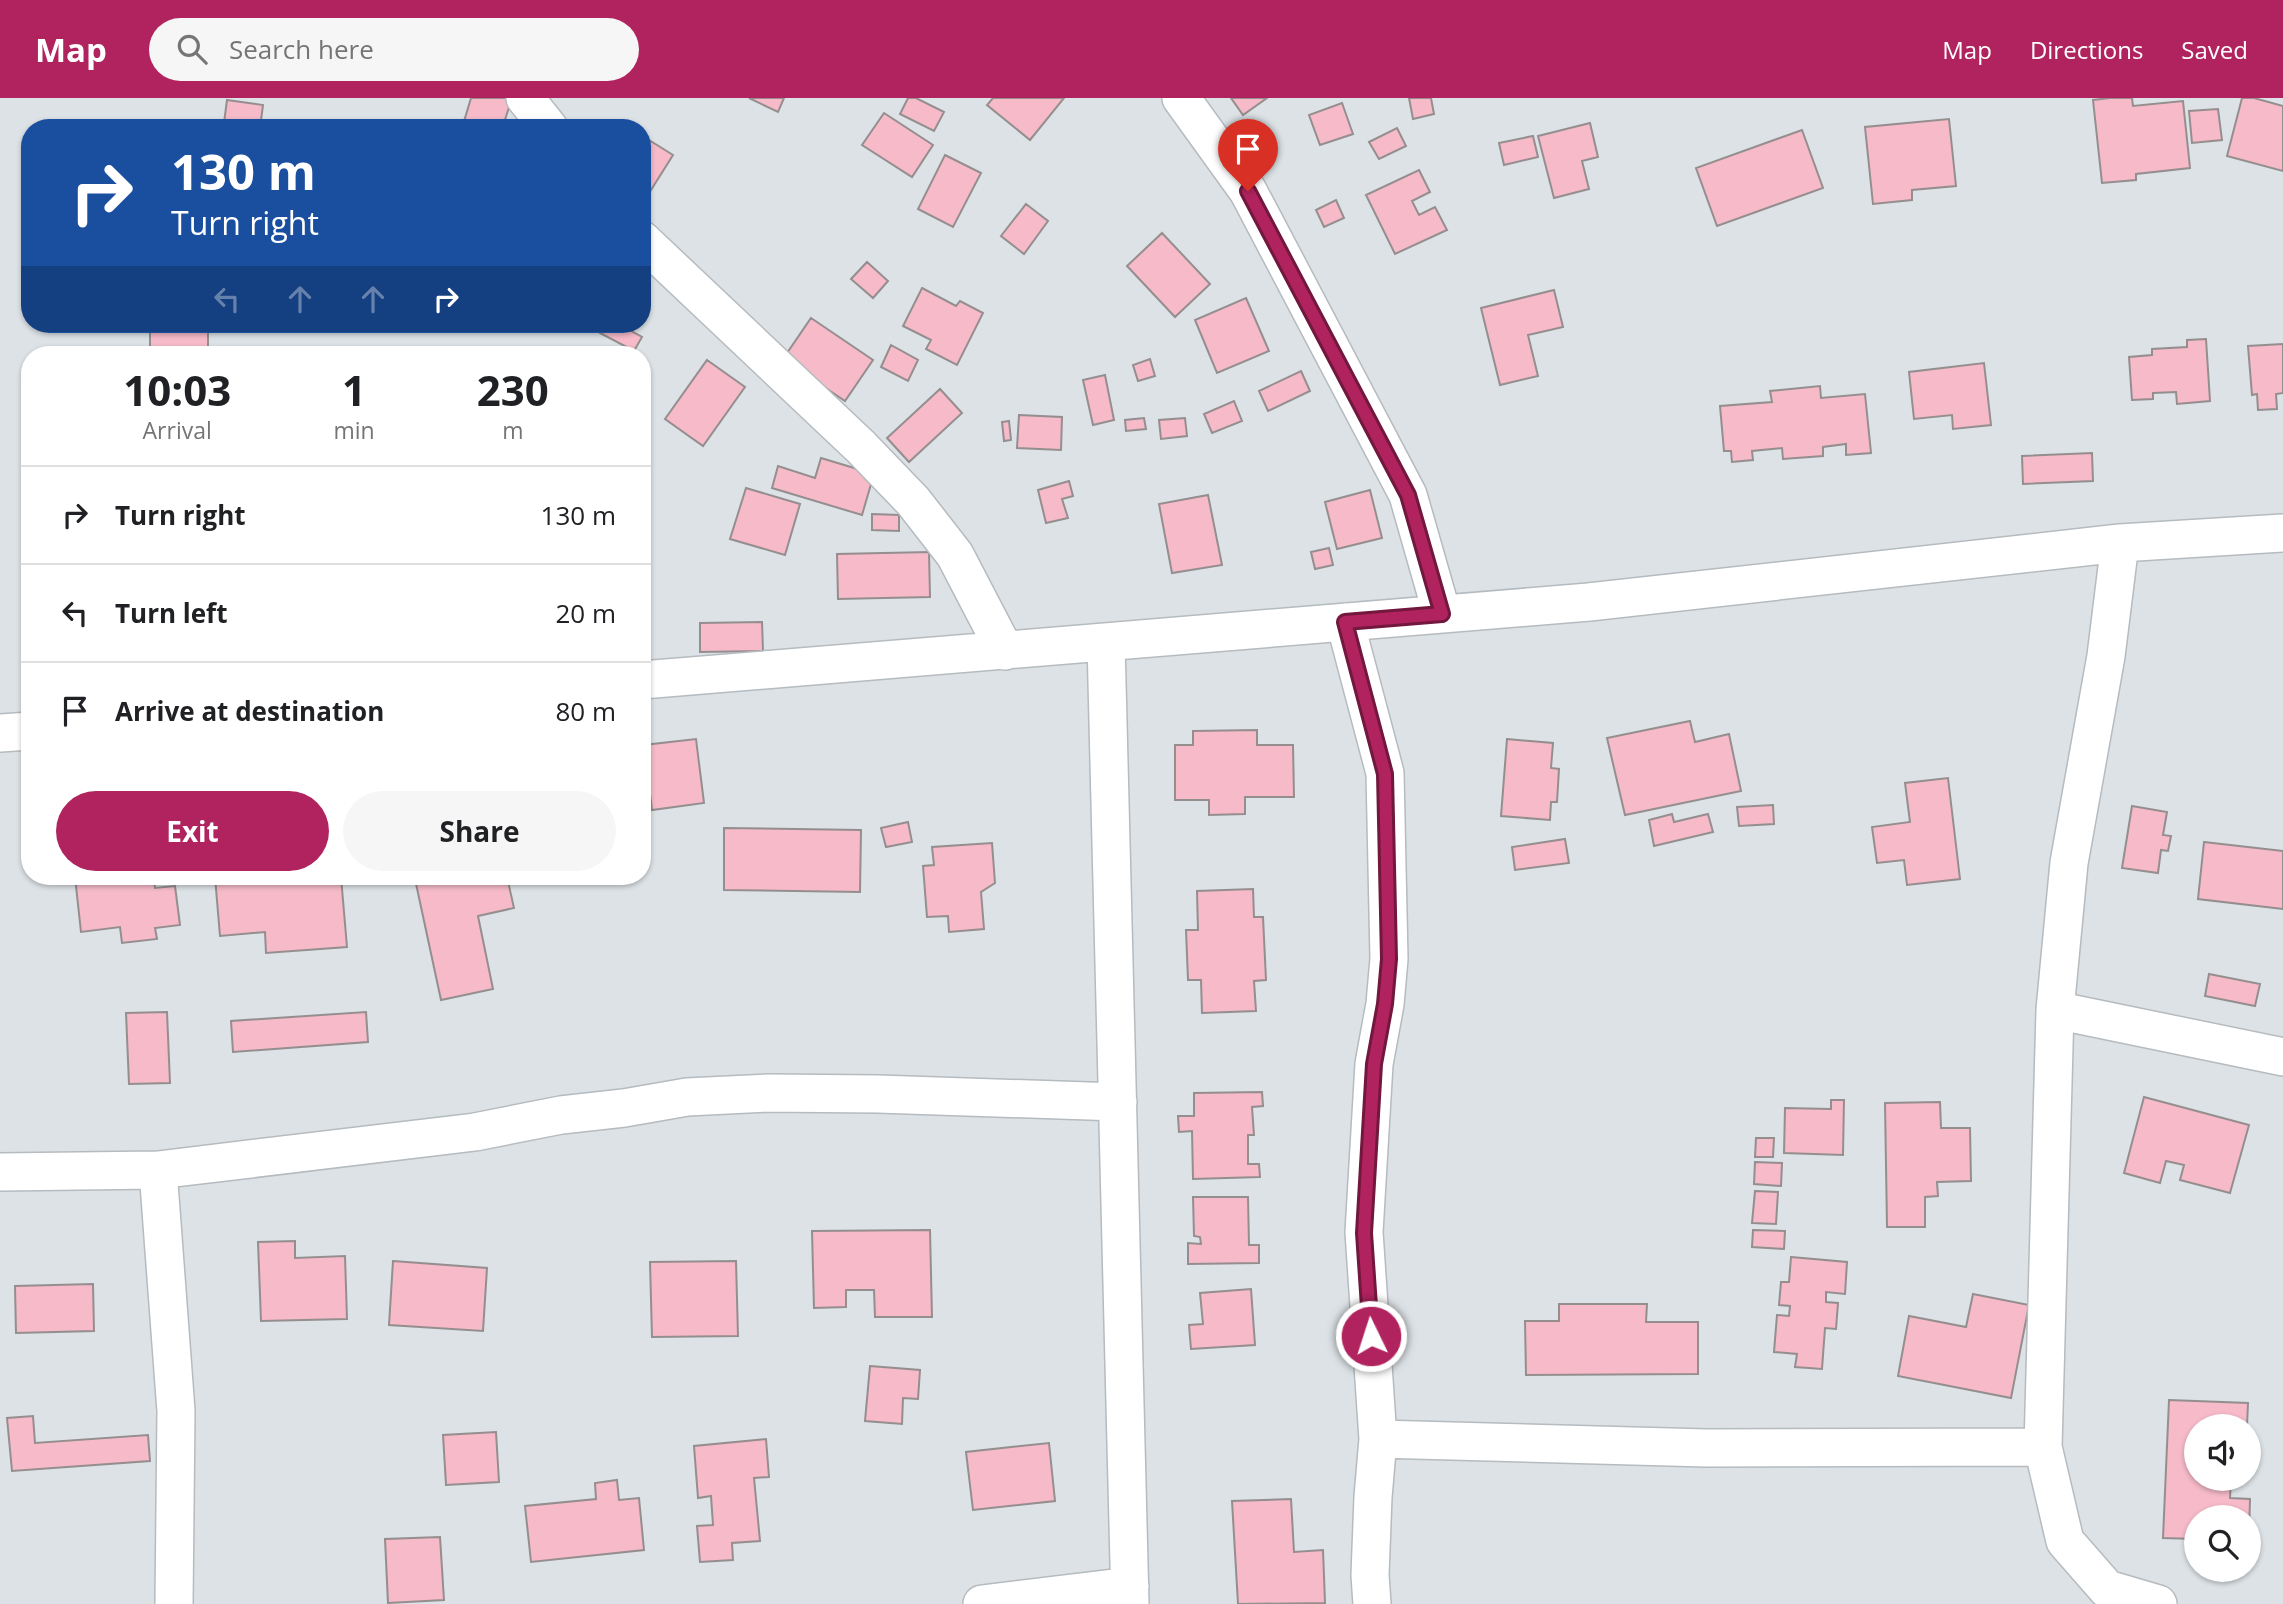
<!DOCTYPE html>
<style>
:root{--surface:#fff;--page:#f6f6f6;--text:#202124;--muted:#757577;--line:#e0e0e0;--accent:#b0235e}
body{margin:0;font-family:"Open Sans",sans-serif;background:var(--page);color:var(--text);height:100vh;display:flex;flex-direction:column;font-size:26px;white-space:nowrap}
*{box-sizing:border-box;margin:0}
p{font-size:23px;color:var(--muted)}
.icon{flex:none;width:38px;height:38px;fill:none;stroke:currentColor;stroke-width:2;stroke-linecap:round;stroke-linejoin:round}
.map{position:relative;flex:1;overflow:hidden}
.sheet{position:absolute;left:21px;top:248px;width:630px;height:539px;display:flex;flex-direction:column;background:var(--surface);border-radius:28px;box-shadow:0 2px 5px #0004}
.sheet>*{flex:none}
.banner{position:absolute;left:21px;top:21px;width:630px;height:214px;border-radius:28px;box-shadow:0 2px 5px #0004;background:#1a4fa0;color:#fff;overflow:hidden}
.fabs{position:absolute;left:2184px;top:1316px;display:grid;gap:14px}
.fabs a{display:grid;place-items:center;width:77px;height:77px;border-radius:50%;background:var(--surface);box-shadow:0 2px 5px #0004;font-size:35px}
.pin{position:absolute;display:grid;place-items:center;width:60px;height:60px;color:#fff;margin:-72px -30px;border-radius:50% 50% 50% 0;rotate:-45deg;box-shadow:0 0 7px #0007}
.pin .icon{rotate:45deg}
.me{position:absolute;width:77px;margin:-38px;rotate:356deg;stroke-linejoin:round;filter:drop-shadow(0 0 5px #0008)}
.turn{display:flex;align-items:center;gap:24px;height:147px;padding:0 35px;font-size:32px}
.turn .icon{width:91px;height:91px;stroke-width:2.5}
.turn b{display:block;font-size:49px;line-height:60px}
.lanes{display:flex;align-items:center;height:66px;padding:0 35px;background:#0003;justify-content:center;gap:35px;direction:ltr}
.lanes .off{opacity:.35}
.eta{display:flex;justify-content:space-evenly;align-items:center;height:119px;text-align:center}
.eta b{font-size:42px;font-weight:700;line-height:49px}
.primary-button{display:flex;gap:14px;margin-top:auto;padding:14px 35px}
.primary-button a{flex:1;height:80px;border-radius:42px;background:var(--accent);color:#fff;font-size:28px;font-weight:700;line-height:80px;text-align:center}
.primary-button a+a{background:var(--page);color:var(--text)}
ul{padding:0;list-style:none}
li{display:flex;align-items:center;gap:21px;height:98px;padding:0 35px;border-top:2px solid var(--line)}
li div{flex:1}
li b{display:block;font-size:26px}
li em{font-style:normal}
header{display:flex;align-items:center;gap:42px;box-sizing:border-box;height:98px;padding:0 35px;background:var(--accent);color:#fff}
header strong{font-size:33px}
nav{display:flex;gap:38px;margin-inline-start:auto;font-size:24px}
.search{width:490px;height:63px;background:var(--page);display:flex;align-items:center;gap:18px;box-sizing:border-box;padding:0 24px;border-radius:38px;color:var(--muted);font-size:26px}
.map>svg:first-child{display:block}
.building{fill:#f6bac9;stroke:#958e8f;stroke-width:2}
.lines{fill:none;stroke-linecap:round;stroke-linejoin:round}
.minor-casing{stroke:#b5bbbf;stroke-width:40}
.minor{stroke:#fff;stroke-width:37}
.route-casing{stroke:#72173d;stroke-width:18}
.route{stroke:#b0235e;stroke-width:12}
</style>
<header>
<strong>Map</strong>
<div class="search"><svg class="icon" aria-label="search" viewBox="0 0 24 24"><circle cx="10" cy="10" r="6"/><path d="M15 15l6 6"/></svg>Search here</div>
<nav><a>Map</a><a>Directions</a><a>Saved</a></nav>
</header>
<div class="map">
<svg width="2283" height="1506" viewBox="0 0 2283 1506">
<rect width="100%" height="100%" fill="#dce2e6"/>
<path class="building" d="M471,0H512L503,28L508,30H462Z
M749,0H784L778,14Z
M908,0H916L944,14L934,33L900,16Z
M993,0H1064L1030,42L987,7Z
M1231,0H1267L1243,17Z
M1409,0H1431L1434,16L1413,21Z
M2110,0H2132L2133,8L2183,3L2190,70L2136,76V82L2102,85L2093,2Z
M2242,0H2254L2283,8V73L2227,58Z
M227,2L263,7L260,30L224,25Z
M1342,5L1353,36L1320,47L1309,17Z
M2218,11L2222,42L2192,45L2189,13Z
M884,15L933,47L912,79L862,47Z
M1949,21L1956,88L1912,92V102L1873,106L1865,29Z
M1590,25L1598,59L1582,63L1589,91L1554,100L1538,38Z
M1397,30L1406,48L1379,61L1369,44Z
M1802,32L1823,90L1717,128L1696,70Z
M1533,38L1538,59L1504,67L1499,45Z
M649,42L673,57L646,100L642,98V53Z
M945,57L981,75L953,129L918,111Z
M1419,72L1430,94L1412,103L1419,117L1435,109L1447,132L1395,156L1366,97Z
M1336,102L1344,120L1324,129L1316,112Z
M1026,106L1048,123L1024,156L1001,138Z
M1162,135L1210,186L1175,219L1127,168Z
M867,164L888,183L873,200L851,181Z
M922,190L956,208L960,203L983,215L957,267L926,251L931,242L903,228Z
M1554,192L1563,229L1528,237L1538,278L1500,287L1481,210Z
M1246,200L1269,253L1217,275L1195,222Z
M811,220L873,262L845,303L783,261Z
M150,226H208V257H150Z
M605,226H625L624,229L642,239L634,253L600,235Z
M2206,241L2210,303L2177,306L2176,294L2153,295V301L2132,302L2129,259L2152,257V251L2187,249V242Z
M2283,246V295L2276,296L2277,311L2258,312L2257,296L2252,297L2248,248Z
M891,247L918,262L908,283L881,269Z
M1150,261L1155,278L1138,283L1133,267Z
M707,262L745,289L703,348L665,321Z
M1984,265L1991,327L1953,331L1952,317L1914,321L1909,274Z
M1301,273L1310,293L1268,313L1259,293Z
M1105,277L1114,322L1093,327L1083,282Z
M1820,288L1821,300L1865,296L1871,355L1846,357V346L1823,349V358L1783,361L1782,350L1752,353L1753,362L1732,364L1731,353H1724L1720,308L1772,304L1770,293Z
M940,291L962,315L909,364L887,340Z
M1234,303L1242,323L1212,335L1204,316Z
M1019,317L1062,319L1061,352L1017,350Z
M1144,320L1146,331L1126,333L1125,322Z
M1185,320L1187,338L1161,341L1159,322Z
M1009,323L1011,342L1004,343L1002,324Z
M2092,355L2093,383L2023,386L2022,358Z
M821,360L874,376L862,417L772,390L778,368L815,380Z
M1069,383L1073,398L1062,401L1068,420L1046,425L1038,392Z
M746,390L800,406L785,457L730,441Z
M1370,392L1382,440L1337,451L1325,404Z
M1208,397L1222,467L1172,475L1159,406Z
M872,416L899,417V433L872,432Z
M1329,450L1333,467L1315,471L1311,454Z
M929,454L930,499L838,501L837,456Z
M762,524L763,553L700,554V525Z
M1690,623L1695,644L1729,636L1741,693L1625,717L1607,640Z
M1257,632V647H1293L1294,699H1245V716L1209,717V702H1175V647H1193V633Z
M696,641L704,705L652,712L644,647Z
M1507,641L1553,645L1551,670L1559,671L1557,704H1551L1550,722L1501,718Z
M1948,680L1960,781L1907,787L1904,762L1877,765L1872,729L1910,724L1905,685Z
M1773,707L1774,726L1739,728L1737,709Z
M2132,708L2167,714L2163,737L2171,738L2168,753L2161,752L2158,775L2122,770Z
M1672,716L1674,724L1708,716L1713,734L1654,748L1649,722Z
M908,724L912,744L886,749L881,730Z
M724,730L861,732L860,794L724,792Z
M1565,741L1569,765L1515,772L1512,749Z
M2204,744L2283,753V811L2198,801Z
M992,745L995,785L981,794L984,831L949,834L948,818L927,819L923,768L934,767L932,749Z
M75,779H154L155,790L175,788L180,827L155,830L157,841L122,845L120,829L81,834Z
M215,779H341L347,849L266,855L265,834L220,838Z
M426,779H507L514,810L478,818L493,891L441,902L415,781Z
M1253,791L1254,819H1263L1266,882L1254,883L1256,913L1202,915L1201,882H1188L1186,832H1198L1197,793Z
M2209,876L2260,886L2255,908L2205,898Z
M167,914L170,985L129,986L126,915Z
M366,914L368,944L233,954L231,923Z
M1262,994L1263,1008L1252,1009L1254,1037H1248V1066H1259L1260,1079L1193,1081L1192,1033L1179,1034L1178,1018H1194V995Z
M2144,999L2249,1027L2230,1095L2180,1082L2184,1067L2166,1063L2160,1085L2124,1075Z
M1831,1002H1844L1843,1057L1784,1055L1785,1010L1831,1011Z
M1940,1004L1941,1030H1970L1971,1083L1937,1084L1938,1098L1925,1099V1129H1887L1885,1005Z
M1756,1040H1774L1773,1059H1755Z
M1755,1064L1782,1065L1781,1088L1754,1086Z
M1755,1093L1778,1094L1776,1126L1752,1125Z
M1193,1099H1248L1249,1147H1259V1165L1188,1166V1145L1201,1146L1200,1139L1194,1138Z
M930,1132L932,1219H875L874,1192H846V1209L814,1210L812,1133Z
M1753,1132L1785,1133L1784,1151L1752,1149Z
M295,1143V1160L345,1158L347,1221L261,1223L258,1144Z
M1791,1159L1847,1164L1845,1196L1826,1194V1204L1838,1205L1836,1231L1825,1230L1822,1271L1795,1269L1797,1256L1774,1254L1777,1217L1789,1218L1790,1208L1779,1207L1781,1184H1789Z
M393,1163L487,1170L483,1233L389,1227Z
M736,1163L738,1238L652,1239L650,1164Z
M93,1186L94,1233L16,1235L15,1188Z
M1251,1191L1255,1247L1191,1251L1189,1227L1203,1226L1200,1195Z
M1973,1196L2029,1207L2011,1300L1898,1278L1909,1218L1966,1229Z
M1559,1206H1647L1646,1224H1698V1276L1526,1277L1525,1223H1559Z
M870,1268L920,1272L918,1301L903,1300L902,1326L865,1323Z
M2169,1302L2248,1305L2247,1328H2196V1381H2231L2230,1400L2250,1401L2249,1436V1419H2196V1441L2163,1440Z
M33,1318L35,1345L148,1337L150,1363L12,1373L7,1320Z
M496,1334L499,1384L446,1387L443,1337Z
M766,1341L769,1379L754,1380L760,1443L732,1445L733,1462L700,1464L697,1428L713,1427L711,1398L698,1400L694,1348Z
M1049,1345L1055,1403L973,1412L966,1354Z
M617,1382L619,1402L639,1400L644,1452L531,1464L525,1408L596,1401L595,1385Z
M1291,1401L1294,1454L1323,1452L1325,1505L1238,1506L1232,1403Z
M440,1439L444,1502L388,1505L385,1441Z"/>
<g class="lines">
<defs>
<path id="minor" d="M525,0L549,30
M1181,0L1248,93L1408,397L1442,516
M642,142L861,349L913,403L955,457L1005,553
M1345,524L1385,675L1389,861L1385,906L1374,966L1364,1134L1378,1341L1373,1399L1370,1477L1372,1506
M1106,544L1130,1506
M642,582L1589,504L2120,445L2283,435
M0,635L30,633
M2055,912L2283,959
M158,1072L176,1313L174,1506
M0,1074L158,1072L475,1034L561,1017L624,1010L687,999L768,995L878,996L1118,1004
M1378,1341L1706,1350L2043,1349L2055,912L2069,765L2106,558L2120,445
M2043,1349L2065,1443L2107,1491L2158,1506
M982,1506L1130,1488"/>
</defs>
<use href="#minor" class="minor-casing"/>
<use href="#minor" class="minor"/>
</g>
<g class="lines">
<defs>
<path id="route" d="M1248,93L1408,397L1442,516L1345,524L1385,676L1389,861L1385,906L1374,966L1364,1135L1371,1238"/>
</defs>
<use href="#route" class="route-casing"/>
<use href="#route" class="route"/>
</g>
</svg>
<div class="fabs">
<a><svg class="icon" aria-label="sound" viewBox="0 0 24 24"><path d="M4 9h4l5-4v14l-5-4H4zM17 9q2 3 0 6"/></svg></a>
<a><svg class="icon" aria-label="search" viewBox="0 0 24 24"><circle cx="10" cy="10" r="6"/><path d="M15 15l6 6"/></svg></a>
</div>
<div class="pin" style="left:1248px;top:93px;background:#d93025"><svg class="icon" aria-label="arrive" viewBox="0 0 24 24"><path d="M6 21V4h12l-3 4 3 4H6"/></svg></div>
<svg class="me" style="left:1371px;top:1238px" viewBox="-20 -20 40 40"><circle r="17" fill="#b0235e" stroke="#fff" stroke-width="3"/><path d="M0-11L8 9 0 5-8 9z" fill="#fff"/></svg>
<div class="banner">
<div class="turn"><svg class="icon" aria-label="right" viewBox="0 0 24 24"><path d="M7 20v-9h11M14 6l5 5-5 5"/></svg><div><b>130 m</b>Turn right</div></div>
<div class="lanes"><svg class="icon off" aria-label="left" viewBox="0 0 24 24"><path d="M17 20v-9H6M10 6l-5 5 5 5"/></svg><svg class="icon off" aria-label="ahead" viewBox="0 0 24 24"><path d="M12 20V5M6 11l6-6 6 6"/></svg><svg class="icon off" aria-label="ahead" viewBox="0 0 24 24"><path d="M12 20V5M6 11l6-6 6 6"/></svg><svg class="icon" aria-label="right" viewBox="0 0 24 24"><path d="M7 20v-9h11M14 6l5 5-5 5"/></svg></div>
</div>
<section class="sheet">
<div class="eta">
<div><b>10:03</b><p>Arrival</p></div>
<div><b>1</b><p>min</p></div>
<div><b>230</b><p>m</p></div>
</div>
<ul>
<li><svg class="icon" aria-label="right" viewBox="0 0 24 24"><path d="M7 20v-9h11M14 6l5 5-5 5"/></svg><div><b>Turn right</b></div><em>130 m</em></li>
<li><svg class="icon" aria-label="left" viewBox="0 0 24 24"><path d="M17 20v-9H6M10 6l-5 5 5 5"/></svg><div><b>Turn left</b></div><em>20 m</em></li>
<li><svg class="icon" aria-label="arrive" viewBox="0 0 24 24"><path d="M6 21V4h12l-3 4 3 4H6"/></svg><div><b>Arrive at destination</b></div><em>80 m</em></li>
</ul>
<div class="primary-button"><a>Exit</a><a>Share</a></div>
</section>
</div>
